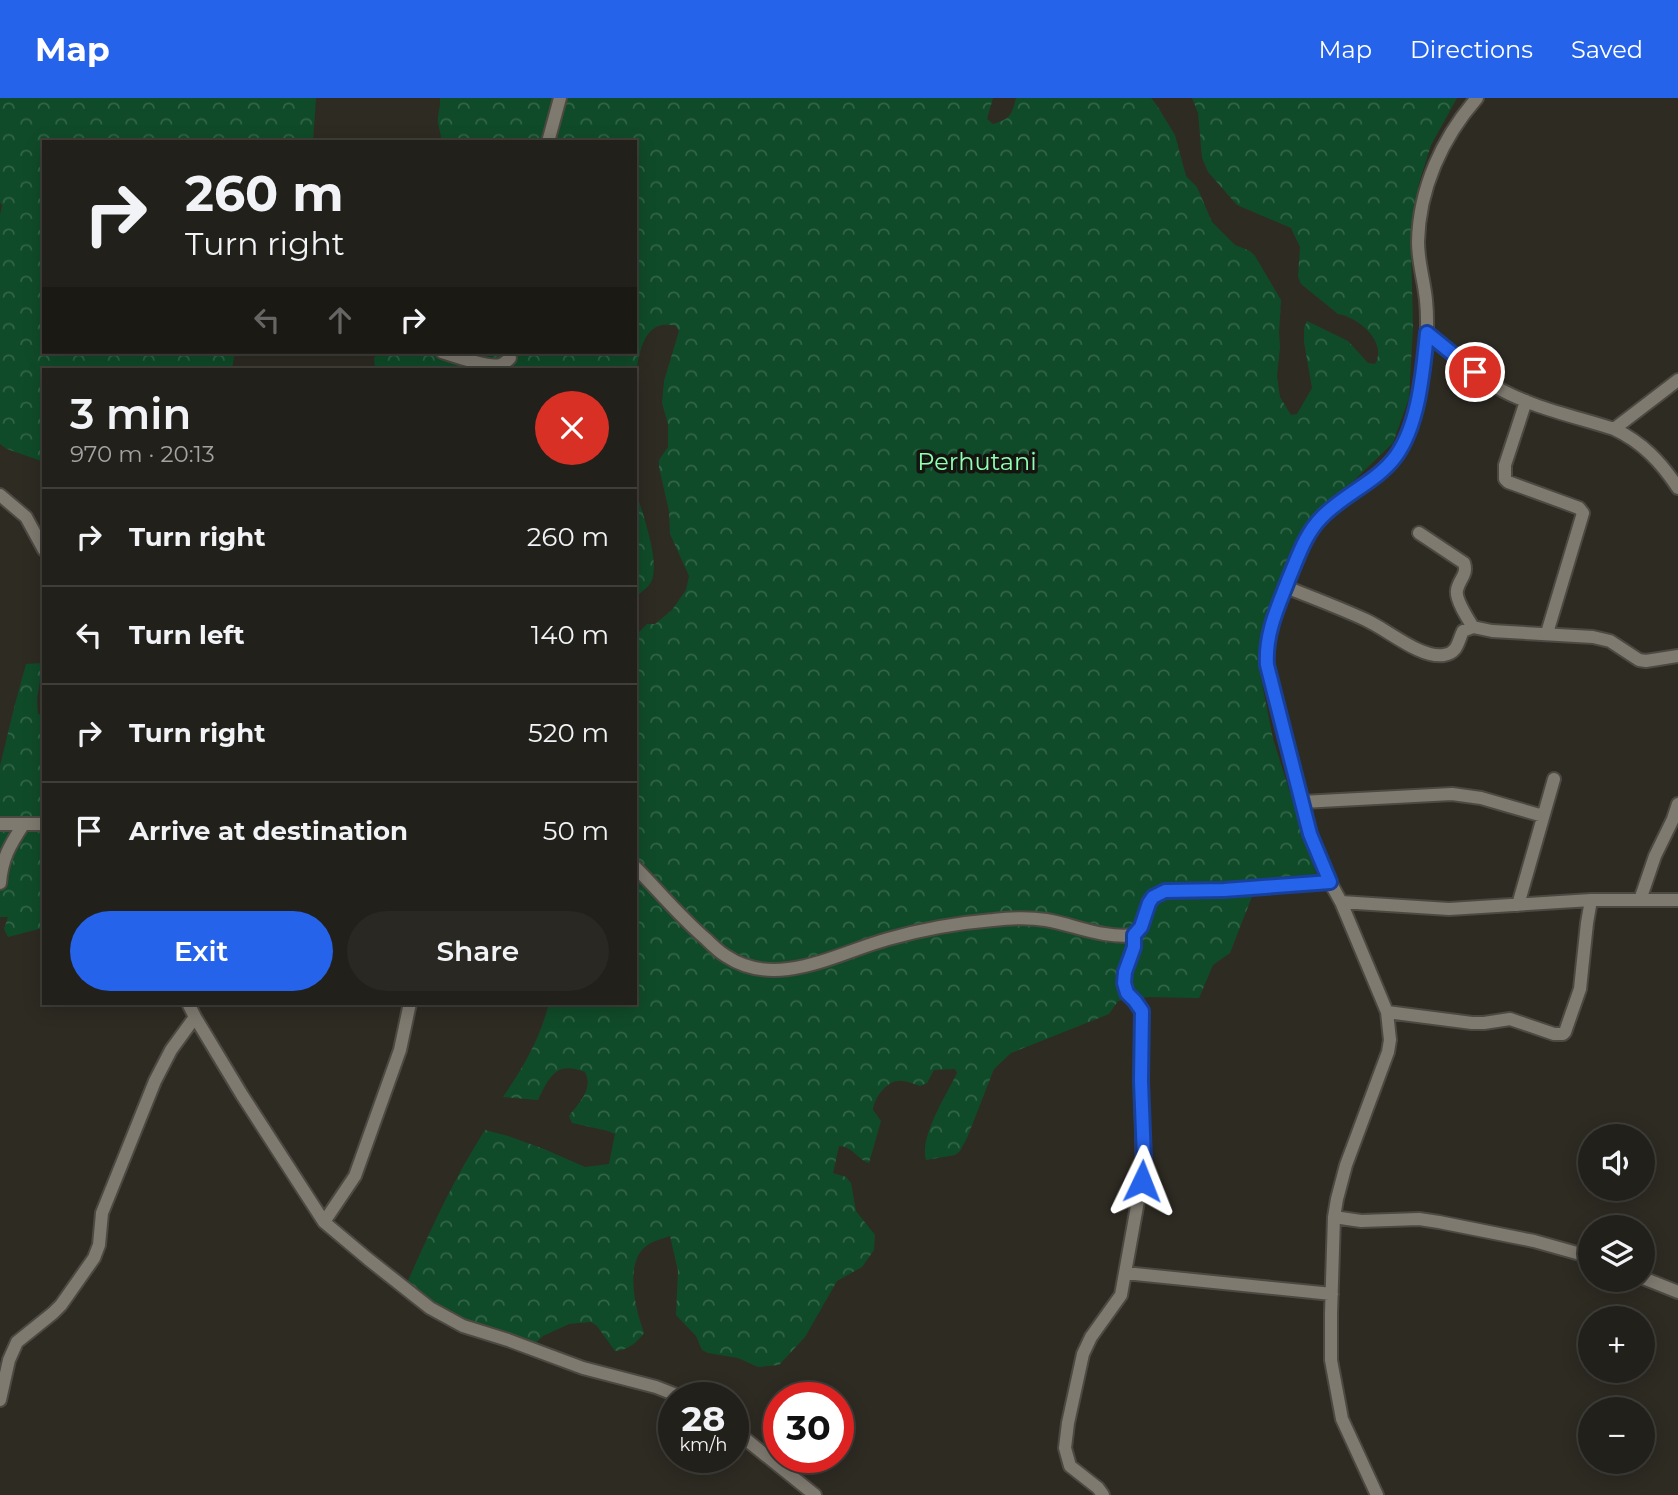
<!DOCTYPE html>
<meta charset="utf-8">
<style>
:root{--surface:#22201a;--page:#2a2823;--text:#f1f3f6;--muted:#a2a3a2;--line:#3f3e39;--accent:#2563eb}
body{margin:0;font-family:Montserrat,sans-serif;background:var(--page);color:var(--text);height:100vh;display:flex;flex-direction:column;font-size:26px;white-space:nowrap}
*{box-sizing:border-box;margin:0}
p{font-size:23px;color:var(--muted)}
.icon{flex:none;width:38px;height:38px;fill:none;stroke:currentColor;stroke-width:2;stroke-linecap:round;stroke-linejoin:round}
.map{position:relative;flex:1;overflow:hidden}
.sheet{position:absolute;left:42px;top:270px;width:595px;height:637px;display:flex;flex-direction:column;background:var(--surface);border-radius:0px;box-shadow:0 4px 18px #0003,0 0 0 2px var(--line)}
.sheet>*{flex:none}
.banner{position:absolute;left:42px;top:42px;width:595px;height:214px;border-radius:0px;box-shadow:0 4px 18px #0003,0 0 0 2px var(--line);background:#22201a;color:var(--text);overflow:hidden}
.controls{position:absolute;left:1578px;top:1026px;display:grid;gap:14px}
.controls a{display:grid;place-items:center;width:77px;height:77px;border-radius:50%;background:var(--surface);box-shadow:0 4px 18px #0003,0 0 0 2px var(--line);font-size:35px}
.speed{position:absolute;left:658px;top:1284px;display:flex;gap:14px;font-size:35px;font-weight:700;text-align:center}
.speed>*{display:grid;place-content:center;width:91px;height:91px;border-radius:50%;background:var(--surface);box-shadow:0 4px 18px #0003,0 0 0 2px var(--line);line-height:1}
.speed small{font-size:18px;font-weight:400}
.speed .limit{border:10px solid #d22;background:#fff;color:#111}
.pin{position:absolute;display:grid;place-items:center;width:60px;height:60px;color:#fff;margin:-30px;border:4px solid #fff;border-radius:50%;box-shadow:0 2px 7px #0007}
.me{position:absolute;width:77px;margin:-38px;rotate:2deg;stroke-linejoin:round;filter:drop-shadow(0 0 5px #0008)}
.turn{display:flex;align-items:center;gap:24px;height:147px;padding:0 28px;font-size:32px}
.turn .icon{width:91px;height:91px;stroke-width:2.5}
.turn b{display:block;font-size:49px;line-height:60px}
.lanes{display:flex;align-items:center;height:66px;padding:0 28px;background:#0003;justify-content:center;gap:35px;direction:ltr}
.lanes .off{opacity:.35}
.round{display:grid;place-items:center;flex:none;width:74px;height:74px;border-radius:37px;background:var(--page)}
.overview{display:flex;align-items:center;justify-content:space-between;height:119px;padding:0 28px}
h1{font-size:42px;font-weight:600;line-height:52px}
.action{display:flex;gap:14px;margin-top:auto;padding:14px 28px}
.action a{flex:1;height:80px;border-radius:42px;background:var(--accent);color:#fff;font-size:28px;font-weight:600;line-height:80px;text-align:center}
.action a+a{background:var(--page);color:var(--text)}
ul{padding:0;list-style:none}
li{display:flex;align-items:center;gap:21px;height:98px;padding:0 28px;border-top:2px solid var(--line)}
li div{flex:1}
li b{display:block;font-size:26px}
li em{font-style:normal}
header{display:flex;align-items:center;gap:42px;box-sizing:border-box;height:98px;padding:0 35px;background:var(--accent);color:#fff}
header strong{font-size:33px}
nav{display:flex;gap:38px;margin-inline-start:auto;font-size:24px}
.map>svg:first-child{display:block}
.forest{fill:url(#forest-crowns)}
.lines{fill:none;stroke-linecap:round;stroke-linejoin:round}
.minor-casing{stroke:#4c4942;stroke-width:16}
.minor{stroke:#7e7a70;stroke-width:12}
.route-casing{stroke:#184099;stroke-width:18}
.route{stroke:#2563eb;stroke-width:12}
.labels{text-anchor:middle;stroke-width:7;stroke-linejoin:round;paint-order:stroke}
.park-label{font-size:24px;fill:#8fffb3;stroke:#151410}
</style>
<header>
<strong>Map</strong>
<nav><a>Map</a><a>Directions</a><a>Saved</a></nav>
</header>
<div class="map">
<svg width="1678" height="1397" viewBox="0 0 1678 1397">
<defs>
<pattern id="forest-crowns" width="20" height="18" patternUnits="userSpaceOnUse" patternTransform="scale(1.75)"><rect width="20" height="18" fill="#104b29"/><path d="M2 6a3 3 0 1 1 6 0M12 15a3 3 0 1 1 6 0" fill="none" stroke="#326447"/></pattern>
</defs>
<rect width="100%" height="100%" fill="#2e2b23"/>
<path class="forest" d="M0,0H316L313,44H44V254H235L232,271H44V364L7,351L0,346V117L2,108L0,104Z
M440,0H993L987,21L993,26C1011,21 1012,16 1016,0H1151L1156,6L1175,37L1186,78L1197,89L1212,124L1235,147L1250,153L1255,158L1281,202L1279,234L1280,249L1277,278L1280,299L1291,317L1297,316L1312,290L1304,244V230L1307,223L1348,243L1368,265L1375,266C1388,244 1358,219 1338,216L1301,186L1298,179L1300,149L1291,130L1237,107L1208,74L1202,60L1198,15L1192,0H1457L1431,47L1419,85L1411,151L1413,228L1409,300L1393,345L1342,394L1301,438L1270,506L1259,570L1273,641L1318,782L1258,783L1230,855L1213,867L1199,900L1150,899L1118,903L1109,916L1011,955L994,971L967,1040L960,1053L955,1057L926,1062C919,1039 947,996 957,975L955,971L934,972L927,985L920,988C913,986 905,982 898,983C885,984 874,1001 873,1012L881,1023L869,1065C857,1061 852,1048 839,1048L833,1075L846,1079L851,1085L856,1113L875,1137L874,1152L862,1169L837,1183L805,1239L779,1267L758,1269L738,1260L708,1255L702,1252L696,1238L676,1217L678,1173L670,1138C662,1141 651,1143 645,1149C624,1167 636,1213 644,1235C638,1244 626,1253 615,1253L597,1228L591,1224L569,1226L543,1238L531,1249L472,1229L407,1185C431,1131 453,1082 485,1032L508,1038L544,1051L585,1069L609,1066L615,1036L608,1033L572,1025L569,1018C579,1005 594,991 585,974C556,963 550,978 538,1002L503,999C524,968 540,941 549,905H635V538L647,526H655L672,512L686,492L689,478L670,436L669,413L659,369V362L668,349V326L662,305L664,283L679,233L675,227C670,227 664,226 658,228C640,236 639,262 635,279V271H375L374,260L379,254H635V44H441C442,37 439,32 438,25C437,17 441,9 440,0Z
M635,389C641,412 658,456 653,478C652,487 643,493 635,499Z
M43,565L37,601L38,616L44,617V828L43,830L8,839L4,831L8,819H0V668L14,610L26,566Z"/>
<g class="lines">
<defs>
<path id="minor" d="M548,44L560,0
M1427,235C1448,252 1469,271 1491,286C1528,309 1574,318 1614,331C1642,344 1661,364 1678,390
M442,254C454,258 489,270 500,267C504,266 507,263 510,260
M1526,303L1505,367V381L1508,384L1579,410L1583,415L1547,535
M1614,331L1678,282
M0,397L26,419L44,452
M1419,435L1464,465C1468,477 1459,481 1457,492C1455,501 1468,521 1473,529
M1286,489C1313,500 1340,510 1366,522C1388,532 1421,561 1444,557C1458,555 1458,543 1463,533L1473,529L1492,533L1593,539L1610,543L1639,562L1646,563L1678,558
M1302,704L1452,696L1481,700L1543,718
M0,726H44
M635,769C659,793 680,819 706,841C712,847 719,854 726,858C777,892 837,855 888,841C923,831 957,825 993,822C1010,820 1028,819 1046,822C1075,827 1104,841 1134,837L1141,829L1149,805L1153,799L1165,793L1224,792L1330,784
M0,785C2,760 10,747 23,727
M1640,802L1655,758L1673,721L1678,706
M1341,804L1449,811L1591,802H1678
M1518,807L1554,681
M188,905L195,919L242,997L324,1124L368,1161L430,1210L463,1228L508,1242L583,1270L656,1289L684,1300
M1387,914L1472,925H1484L1510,921L1554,936H1563L1565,934L1580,891L1587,825L1591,802
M1334,1119L1361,1123L1419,1121L1439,1124L1534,1143L1591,1159
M324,1124L355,1078L400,952L410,905
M1125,1175L1332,1196
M1643,1180L1678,1194
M0,1302L9,1262L17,1244L53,1215L61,1207L94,1160L99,1147L102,1115L155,983L171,952L195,919
M733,1331L815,1397
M1103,1397L1098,1390L1070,1368L1065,1350L1068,1325L1083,1256L1091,1239L1121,1197L1143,1075L1141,983L1142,913L1135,903L1127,895L1124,885L1125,874L1134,849V837
M1377,1397L1342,1321L1331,1262V1216L1334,1119L1337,1101L1346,1067L1388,954L1390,942L1387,914L1341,804L1330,784L1310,736L1267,567C1265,536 1278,509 1289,481C1298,458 1306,433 1324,416C1353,391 1393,375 1407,337C1422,300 1430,241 1426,202C1424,182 1418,164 1418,144C1419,91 1442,40 1477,0"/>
</defs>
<use href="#minor" class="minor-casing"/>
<use href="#minor" class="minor"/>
</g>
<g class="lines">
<defs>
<path id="route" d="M1142,1083L1144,1061L1141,983L1142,913L1135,903L1127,895L1124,885L1125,874L1134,849V837L1141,829L1149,805L1153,799L1165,793L1224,792L1330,784L1310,736L1267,567C1265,535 1278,509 1289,480C1298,459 1305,436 1322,419C1344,396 1377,384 1396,358C1419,326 1423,273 1427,235L1475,274"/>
</defs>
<use href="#route" class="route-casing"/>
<use href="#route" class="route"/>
</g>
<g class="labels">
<g class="park-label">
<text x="977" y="372">Perhutani</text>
</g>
</g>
</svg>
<div class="controls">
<a><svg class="icon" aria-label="sound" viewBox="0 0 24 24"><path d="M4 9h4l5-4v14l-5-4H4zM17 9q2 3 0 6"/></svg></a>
<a><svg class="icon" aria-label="layers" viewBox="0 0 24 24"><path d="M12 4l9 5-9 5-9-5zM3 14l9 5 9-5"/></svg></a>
<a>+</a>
<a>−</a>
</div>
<div class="speed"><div>28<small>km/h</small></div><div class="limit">30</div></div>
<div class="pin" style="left:1475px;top:274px;background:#d93025"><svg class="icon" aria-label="arrive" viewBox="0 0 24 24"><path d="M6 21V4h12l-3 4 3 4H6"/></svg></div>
<svg class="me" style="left:1142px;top:1083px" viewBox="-20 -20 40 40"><path d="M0-17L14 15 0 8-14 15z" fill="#2563eb" stroke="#fff" stroke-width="4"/></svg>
<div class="banner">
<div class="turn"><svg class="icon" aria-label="right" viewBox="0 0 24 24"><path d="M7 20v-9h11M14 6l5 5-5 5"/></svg><div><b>260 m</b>Turn right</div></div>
<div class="lanes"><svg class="icon off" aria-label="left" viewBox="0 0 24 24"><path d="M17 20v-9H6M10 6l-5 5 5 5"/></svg><svg class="icon off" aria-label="ahead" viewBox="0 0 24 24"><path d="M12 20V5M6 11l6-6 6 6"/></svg><svg class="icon" aria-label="right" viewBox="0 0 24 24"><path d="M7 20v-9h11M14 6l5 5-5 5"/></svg></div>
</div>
<section class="sheet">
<div class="overview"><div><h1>3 min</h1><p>970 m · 20:13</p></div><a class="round" style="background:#d93025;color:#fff"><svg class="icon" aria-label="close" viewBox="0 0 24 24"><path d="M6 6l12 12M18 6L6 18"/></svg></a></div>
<ul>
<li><svg class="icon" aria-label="right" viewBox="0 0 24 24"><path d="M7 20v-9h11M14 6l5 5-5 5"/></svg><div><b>Turn right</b></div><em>260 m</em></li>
<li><svg class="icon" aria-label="left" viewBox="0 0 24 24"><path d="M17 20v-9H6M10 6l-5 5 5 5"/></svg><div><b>Turn left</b></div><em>140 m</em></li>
<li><svg class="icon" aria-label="right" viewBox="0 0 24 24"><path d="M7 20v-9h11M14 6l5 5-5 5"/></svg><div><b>Turn right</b></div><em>520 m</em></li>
<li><svg class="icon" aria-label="arrive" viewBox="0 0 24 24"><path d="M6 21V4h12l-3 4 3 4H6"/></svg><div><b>Arrive at destination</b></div><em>50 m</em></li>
</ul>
<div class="action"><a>Exit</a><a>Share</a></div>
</section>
</div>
